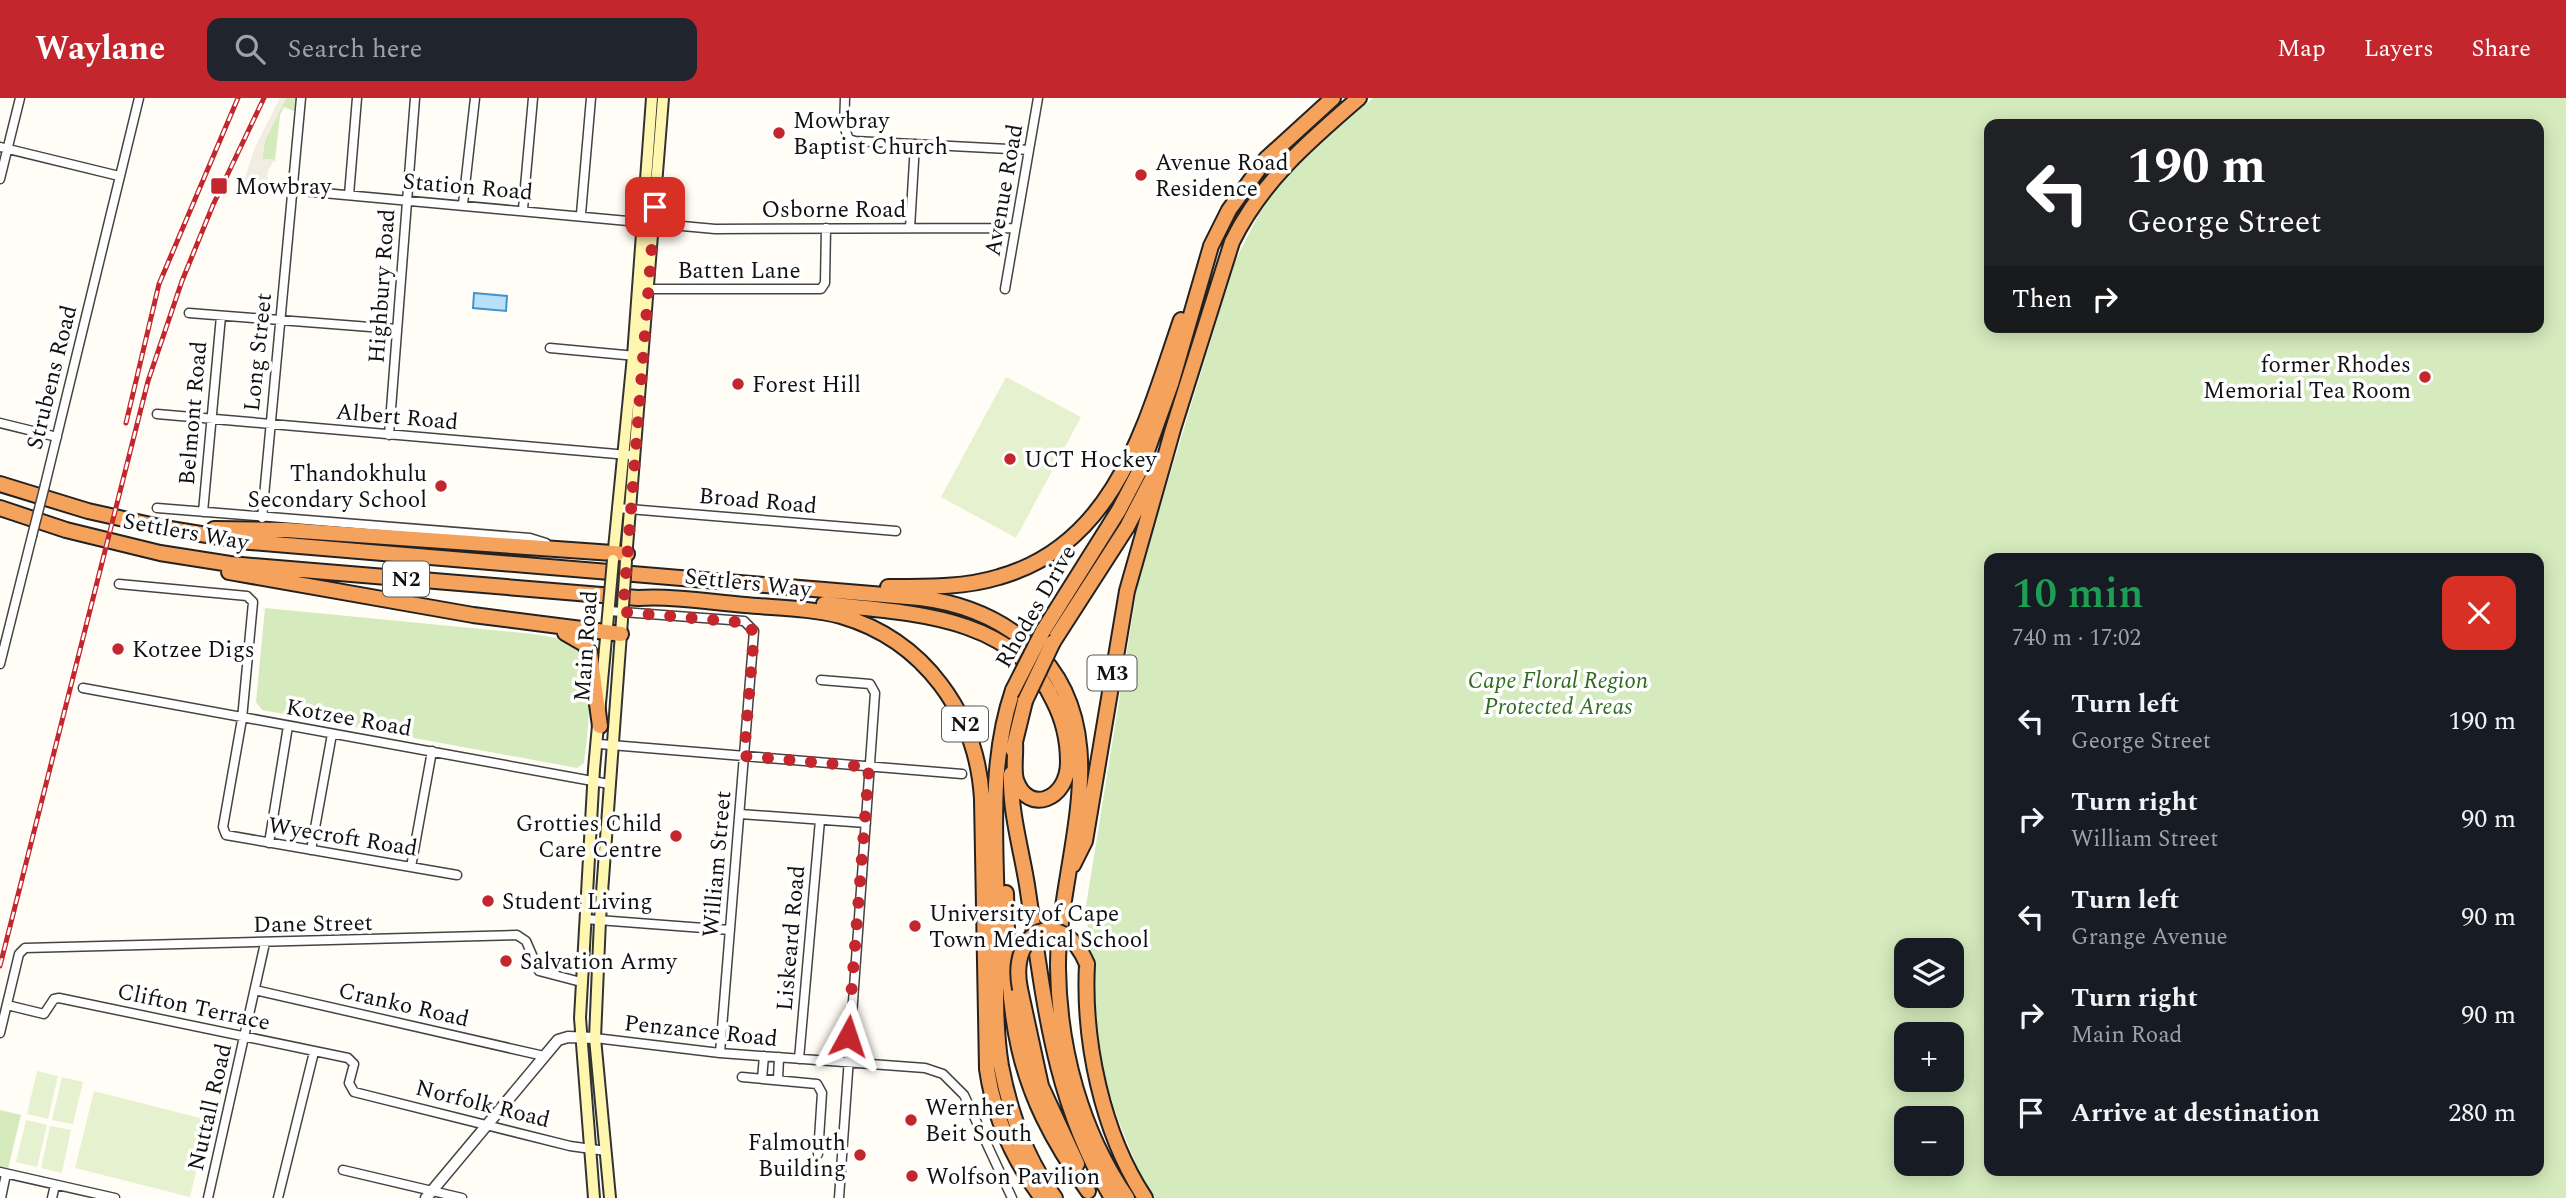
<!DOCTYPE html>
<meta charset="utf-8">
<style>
:root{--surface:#171b24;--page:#20242c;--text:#f1f3f6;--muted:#9ea1a6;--accent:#c4262e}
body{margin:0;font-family:Spectral,serif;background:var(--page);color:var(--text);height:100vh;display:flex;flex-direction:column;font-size:26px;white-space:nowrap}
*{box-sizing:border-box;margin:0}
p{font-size:23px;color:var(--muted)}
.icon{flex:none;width:38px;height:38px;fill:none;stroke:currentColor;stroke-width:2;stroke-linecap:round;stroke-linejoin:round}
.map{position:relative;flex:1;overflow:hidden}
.panel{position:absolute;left:1984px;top:455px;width:560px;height:623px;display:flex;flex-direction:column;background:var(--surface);border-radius:14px;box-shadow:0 4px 18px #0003}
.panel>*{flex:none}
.banner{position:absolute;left:1984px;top:21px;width:560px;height:214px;border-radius:14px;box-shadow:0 4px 18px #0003;background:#202124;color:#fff;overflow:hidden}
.fabs{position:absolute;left:1894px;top:840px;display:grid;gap:14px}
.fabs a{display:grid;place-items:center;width:70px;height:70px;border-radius:14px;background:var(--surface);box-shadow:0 4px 18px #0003;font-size:35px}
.pin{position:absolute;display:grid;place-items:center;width:60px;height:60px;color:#fff;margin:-30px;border-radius:14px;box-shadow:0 4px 10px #0006}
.me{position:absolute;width:77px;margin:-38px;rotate:5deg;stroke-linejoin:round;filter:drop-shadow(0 0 5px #0008)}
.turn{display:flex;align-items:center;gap:24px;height:147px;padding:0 28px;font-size:32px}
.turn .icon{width:91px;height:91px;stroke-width:2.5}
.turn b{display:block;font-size:49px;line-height:60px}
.then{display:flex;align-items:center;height:66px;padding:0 28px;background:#0003;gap:14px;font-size:26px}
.round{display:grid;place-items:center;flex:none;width:74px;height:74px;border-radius:14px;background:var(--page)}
.overview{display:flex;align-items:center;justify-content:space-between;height:119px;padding:0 28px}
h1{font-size:42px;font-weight:600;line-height:52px;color:#1e9e55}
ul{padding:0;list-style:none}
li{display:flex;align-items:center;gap:21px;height:98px;padding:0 28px}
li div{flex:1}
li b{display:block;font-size:26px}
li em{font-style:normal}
header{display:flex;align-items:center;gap:42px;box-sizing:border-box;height:98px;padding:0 35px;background:var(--accent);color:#fff}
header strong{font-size:33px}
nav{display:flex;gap:38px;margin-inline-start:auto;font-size:24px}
.search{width:490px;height:63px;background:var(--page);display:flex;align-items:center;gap:18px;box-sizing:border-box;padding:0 24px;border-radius:14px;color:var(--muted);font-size:26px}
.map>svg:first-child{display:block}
.green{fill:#d5ebbd;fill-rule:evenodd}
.pitch{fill:#e6f2cf}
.plaza{fill:#f1ede2}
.water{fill:#b9e0f7;stroke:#3f96cf;stroke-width:2}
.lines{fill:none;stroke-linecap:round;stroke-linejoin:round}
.minor-casing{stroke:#444;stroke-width:11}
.tertiary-casing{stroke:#444;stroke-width:13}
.secondary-casing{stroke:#333;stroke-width:14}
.motorway-casing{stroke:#222;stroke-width:18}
.minor{stroke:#fff;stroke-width:8}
.tertiary{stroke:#fff;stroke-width:10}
.secondary{stroke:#fff6b0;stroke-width:10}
.motorway{stroke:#f5a25d;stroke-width:14}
.rail-casing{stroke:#c4262e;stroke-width:5}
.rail{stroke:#fff;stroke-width:2.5;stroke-dasharray:8;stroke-linecap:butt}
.minor-bridge-casing{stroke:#444;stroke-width:11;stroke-linecap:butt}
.secondary-bridge-casing{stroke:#333;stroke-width:14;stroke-linecap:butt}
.motorway-bridge-casing{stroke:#222;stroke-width:18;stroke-linecap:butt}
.minor-bridge{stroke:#fff;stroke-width:8}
.secondary-bridge{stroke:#fff6b0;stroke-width:10}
.motorway-bridge{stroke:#f5a25d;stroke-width:14}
.route{stroke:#c4262e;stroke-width:12;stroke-dasharray:0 21.6}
.poi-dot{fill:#c4262e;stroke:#fff;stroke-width:2.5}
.labels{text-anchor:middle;stroke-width:7;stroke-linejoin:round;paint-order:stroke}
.shield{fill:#fff;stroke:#585858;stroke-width:2}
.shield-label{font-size:21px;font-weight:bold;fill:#111}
.poi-label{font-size:23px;fill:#111;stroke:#fff;text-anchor:start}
.street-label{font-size:23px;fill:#111;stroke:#fff}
.park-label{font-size:23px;font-style:italic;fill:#2f6b1f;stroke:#fff}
</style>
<header>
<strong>Waylane</strong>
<div class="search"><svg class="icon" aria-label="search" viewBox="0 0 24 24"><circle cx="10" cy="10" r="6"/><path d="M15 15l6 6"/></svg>Search here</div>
<nav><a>Map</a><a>Layers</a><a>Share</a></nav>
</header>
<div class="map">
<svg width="2566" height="1100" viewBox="0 0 2566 1100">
<rect width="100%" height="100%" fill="#fffdf5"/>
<path class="green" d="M286,0H296L294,13L284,9L280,17L275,62L262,61L265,42Z
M1373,0H2566V1100H1154L1144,1086L1117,1019L1098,958L1086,808L1139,478L1235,163L1260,114L1295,67ZM1990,26H2539V229H1990ZM1990,460H2539V1073H1990ZM1906,852H1951V898H1906ZM1906,936H1951V982H1906ZM1906,1020H1951V1066H1906Z
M265,510L533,536C547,539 564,539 576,547C598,563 587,639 584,665L577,670L262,612L256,604Z
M0,1012L21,1017L8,1071L0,1069Z"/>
<path class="pitch" d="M1006,279L1081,319L1016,440L941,399Z
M37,973L58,978L48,1021L27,1016Z
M62,979L83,984L73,1026L52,1022Z
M94,993L208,1022L190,1099L75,1070Z
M26,1022L47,1027L37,1069L16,1064Z
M50,1028L71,1032L62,1075L41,1070Z"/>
<path class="plaza" d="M280,0H286L265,42L262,61L278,62L273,64L267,75L269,88L276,95L241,92L255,49Z"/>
<path class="water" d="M474,195L507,198L506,213L473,210Z"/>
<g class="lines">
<defs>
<path id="minor" d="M845,0L844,29L849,41L855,43L1029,52
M0,49L119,78
M0,81L20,0
M291,92L715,131L1015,130
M349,97L357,0
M463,106L475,0
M523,111L533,0
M581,116L591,0
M910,130L915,46
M644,191H821L825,185L826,130
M1005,191L1038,0
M189,215L396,231
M550,250L636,258
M157,316L628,357
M0,325L57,339
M389,337L415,0
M45,387L139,0
M157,410L530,440L546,445
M617,410L896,433
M203,414L221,218
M262,420L301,0
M119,486L247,498L253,504L242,621L223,729L226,737L457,777
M609,513L744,523L754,533L720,955
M0,566L32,438
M821,582L870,586L875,595L839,1100
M83,590L609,686
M599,646L962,676
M740,716L866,725
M269,745L288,628
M311,752L332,636
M411,769L432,653
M585,821L730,832
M255,892L544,958
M7,907L44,916L54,901L59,900L348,960L354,966L349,985L354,994L570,1048L606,1053
M0,935L19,856L25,850L517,837L526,843L539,873L581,884
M595,940L720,955L925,970L943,976L964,997L1012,1100
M799,961L820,722
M742,979L817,986L822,995L818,1056
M762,981L764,958
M778,982L779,959
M343,1072L462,1100
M0,1074L115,1100
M1,1100L6,1076
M52,1100L55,1087
M208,1100L265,845
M278,1100L314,954"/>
<path id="tertiary" d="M426,1100L558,942L568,939L595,940"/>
<path id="secondary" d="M613,461L633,258L652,0
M626,461L663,0
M594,1100L580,920L594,671L609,507
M610,1100L595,940L600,822L623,508"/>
<path id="motorway" d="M0,386L88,413L164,430L250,444L920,500C962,505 998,519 1030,547C1124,632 1057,764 1058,870C1059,951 1081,1033 1127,1100
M0,410L66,432L160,455L230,466L638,500C675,498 709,504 745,507C777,510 810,510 841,518C924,542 977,616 982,701L987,971C994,1019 1013,1062 1042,1100
M214,431L286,432L627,456
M229,474L473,517L621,536
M888,489C925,489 963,490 999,479C1117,446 1146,323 1181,222
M824,506C907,515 1013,516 1053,602C1063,621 1068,642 1068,664C1068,702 1028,717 1016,682C1013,671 1016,656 1015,645
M1043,533L1119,412L1141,370L1171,286L1211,148L1229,112L1266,61L1333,0
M565,535L584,546L590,555L600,628
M1053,544L1127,429L1154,377
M1013,592C988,665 996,744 997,819C997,868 993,919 1001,968C1010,1015 1027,1062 1055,1100
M1013,652L1025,603
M1011,676C1010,714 1021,750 1027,787C1044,899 1052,1001 1112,1100
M1073,767L1085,743L1127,493L1173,331L1232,144C1261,84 1309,43 1359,0
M1006,795C1009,921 1011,986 1088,1093
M1087,866C1083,943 1102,1035 1145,1100
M1020,891L1041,988L1077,1066"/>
</defs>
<use href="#minor" class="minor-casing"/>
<use href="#tertiary" class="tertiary-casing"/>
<use href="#secondary" class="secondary-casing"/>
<use href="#motorway" class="motorway-casing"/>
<use href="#minor" class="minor"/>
<use href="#tertiary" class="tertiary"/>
<use href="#secondary" class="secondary"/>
<use href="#motorway" class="motorway"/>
<defs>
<path id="rail" d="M126,325L159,186L238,0
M0,868L148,283L182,183L213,107L264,0"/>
</defs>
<use href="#rail" class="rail-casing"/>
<use href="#rail" class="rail"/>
<defs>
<path id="minor-bridge" d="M32,438L45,387"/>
<path id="secondary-bridge" d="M609,507L613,462
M623,508L626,463"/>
<path id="motorway-bridge" d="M1013,592L1043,533
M1025,603L1053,544
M1020,891C1008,831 1062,807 1087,866"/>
</defs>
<use href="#minor-bridge" class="minor-bridge-casing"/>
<use href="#secondary-bridge" class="secondary-bridge-casing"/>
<use href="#motorway-bridge" class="motorway-bridge-casing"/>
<use href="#minor-bridge" class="minor-bridge"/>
<use href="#secondary-bridge" class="secondary-bridge"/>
<use href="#motorway-bridge" class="motorway-bridge"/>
</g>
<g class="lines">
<path class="route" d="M655,109L623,514L749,525L754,537L744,658L869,669L848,938"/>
</g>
<g class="poi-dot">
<circle cx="779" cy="35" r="7"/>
<circle cx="1141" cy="77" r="7"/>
<rect x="210" y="79" width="18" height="18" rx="3.5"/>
<circle cx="2425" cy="279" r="7"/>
<circle cx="738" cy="286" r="7"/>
<circle cx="1010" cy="361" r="7"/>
<circle cx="441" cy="388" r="7"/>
<circle cx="118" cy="551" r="7"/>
<circle cx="676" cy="738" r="7"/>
<circle cx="488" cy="803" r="7"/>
<circle cx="915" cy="828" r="7"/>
<circle cx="506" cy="863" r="7"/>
<circle cx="911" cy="1022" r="7"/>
<circle cx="860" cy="1057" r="7"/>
<circle cx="912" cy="1078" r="7"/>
</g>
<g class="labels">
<g class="shield">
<rect x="383" y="463.5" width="46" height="35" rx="5"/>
<rect x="1087.5" y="557.5" width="49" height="35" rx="5"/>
<rect x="942" y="608.5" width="46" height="35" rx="5"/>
</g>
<g class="shield-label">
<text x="406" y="488">N2</text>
<text x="1112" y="582">M3</text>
<text x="965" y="633">N2</text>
</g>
<g class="poi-label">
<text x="793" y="30">Mowbray<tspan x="793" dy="26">Baptist Church</tspan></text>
<text x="1155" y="72">Avenue Road<tspan x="1155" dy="26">Residence</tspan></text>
<text x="235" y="96">Mowbray</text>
<text x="2411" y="274" text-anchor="end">former Rhodes<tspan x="2411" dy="26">Memorial Tea Room</tspan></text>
<text x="752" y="294">Forest Hill</text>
<text x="1024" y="369">UCT Hockey</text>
<text x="427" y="383" text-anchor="end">Thandokhulu<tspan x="427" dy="26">Secondary School</tspan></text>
<text x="132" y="559">Kotzee Digs</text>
<text x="662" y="733" text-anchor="end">Grotties Child<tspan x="662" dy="26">Care Centre</tspan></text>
<text x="502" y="811">Student Living</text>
<text x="929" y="823">University of Cape<tspan x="929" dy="26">Town Medical School</tspan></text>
<text x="520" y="871">Salvation Army</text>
<text x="925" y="1017">Wernher<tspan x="925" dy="26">Beit South</tspan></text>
<text x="846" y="1052" text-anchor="end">Falmouth<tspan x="846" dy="26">Building</tspan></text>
<text x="926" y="1086">Wolfson Pavilion</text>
</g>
<g class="street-label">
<text transform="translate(468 88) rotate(5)" y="8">Station Road</text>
<text transform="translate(1003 92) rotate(-80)" y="8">Avenue Road</text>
<text x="834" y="119">Osborne Road</text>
<text x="739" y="180">Batten Lane</text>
<text transform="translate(381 188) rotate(-86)" y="8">Highbury Road</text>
<text transform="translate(257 254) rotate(-84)" y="8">Long Street</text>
<text transform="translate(51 279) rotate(-76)" y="8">Strubens Road</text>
<text transform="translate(192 315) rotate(-85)" y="8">Belmont Road</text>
<text transform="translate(397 318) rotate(5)" y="8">Albert Road</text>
<text transform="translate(758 402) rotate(5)" y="8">Broad Road</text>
<text transform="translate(186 433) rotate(10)" y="8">Settlers Way</text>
<text transform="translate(748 484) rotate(6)" y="8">Settlers Way</text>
<text transform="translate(1035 508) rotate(-60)" y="8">Rhodes Drive</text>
<text transform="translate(585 548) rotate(-86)" y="8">Main Road</text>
<text transform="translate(349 619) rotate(10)" y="8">Kotzee Road</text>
<text transform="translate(343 738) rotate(9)" y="8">Wyecroft Road</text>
<text transform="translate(716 766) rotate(-85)" y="8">William Street</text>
<text transform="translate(313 825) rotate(-1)" y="8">Dane Street</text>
<text transform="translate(790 840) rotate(-85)" y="8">Liskeard Road</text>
<text transform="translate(404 906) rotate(13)" y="8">Cranko Road</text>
<text transform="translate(194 908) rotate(12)" y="8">Clifton Terrace</text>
<text transform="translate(701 932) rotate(6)" y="8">Penzance Road</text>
<text transform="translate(483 1005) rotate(14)" y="8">Norfolk Road</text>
<text transform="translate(209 1009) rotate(-77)" y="8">Nuttall Road</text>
</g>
<g class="park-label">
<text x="1558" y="590">Cape Floral Region<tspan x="1558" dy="26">Protected Areas</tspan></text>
</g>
</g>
</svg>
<div class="fabs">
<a><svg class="icon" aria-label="layers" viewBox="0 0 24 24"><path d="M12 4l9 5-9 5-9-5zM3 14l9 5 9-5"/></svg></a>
<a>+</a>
<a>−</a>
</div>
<div class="pin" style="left:655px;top:109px;background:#d93025"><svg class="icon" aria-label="arrive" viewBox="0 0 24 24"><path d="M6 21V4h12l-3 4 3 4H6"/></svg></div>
<svg class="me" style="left:848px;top:938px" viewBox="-20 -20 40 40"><path d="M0-17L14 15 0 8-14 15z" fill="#c4262e" stroke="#fff" stroke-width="4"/></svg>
<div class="banner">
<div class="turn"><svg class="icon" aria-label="left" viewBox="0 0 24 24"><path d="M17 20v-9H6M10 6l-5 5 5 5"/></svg><div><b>190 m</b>George Street</div></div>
<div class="then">Then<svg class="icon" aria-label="right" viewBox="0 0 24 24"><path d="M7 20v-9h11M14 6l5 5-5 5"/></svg></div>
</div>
<section class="panel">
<div class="overview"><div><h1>10 min</h1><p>740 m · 17:02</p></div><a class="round" style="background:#d93025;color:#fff"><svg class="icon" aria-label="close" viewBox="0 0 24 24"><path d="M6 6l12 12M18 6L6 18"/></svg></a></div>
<ul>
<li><svg class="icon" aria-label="left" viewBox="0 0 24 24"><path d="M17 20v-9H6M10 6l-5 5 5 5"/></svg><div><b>Turn left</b><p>George Street</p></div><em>190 m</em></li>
<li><svg class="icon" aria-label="right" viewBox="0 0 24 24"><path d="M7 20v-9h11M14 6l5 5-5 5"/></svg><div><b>Turn right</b><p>William Street</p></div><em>90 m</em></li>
<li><svg class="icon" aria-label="left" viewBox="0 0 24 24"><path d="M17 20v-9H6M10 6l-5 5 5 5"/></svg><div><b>Turn left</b><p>Grange Avenue</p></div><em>90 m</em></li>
<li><svg class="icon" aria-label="right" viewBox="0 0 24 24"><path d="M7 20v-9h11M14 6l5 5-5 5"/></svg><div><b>Turn right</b><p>Main Road</p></div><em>90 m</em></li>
<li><svg class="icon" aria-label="arrive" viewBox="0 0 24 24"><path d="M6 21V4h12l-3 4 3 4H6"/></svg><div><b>Arrive at destination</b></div><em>280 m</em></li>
</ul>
</section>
</div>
